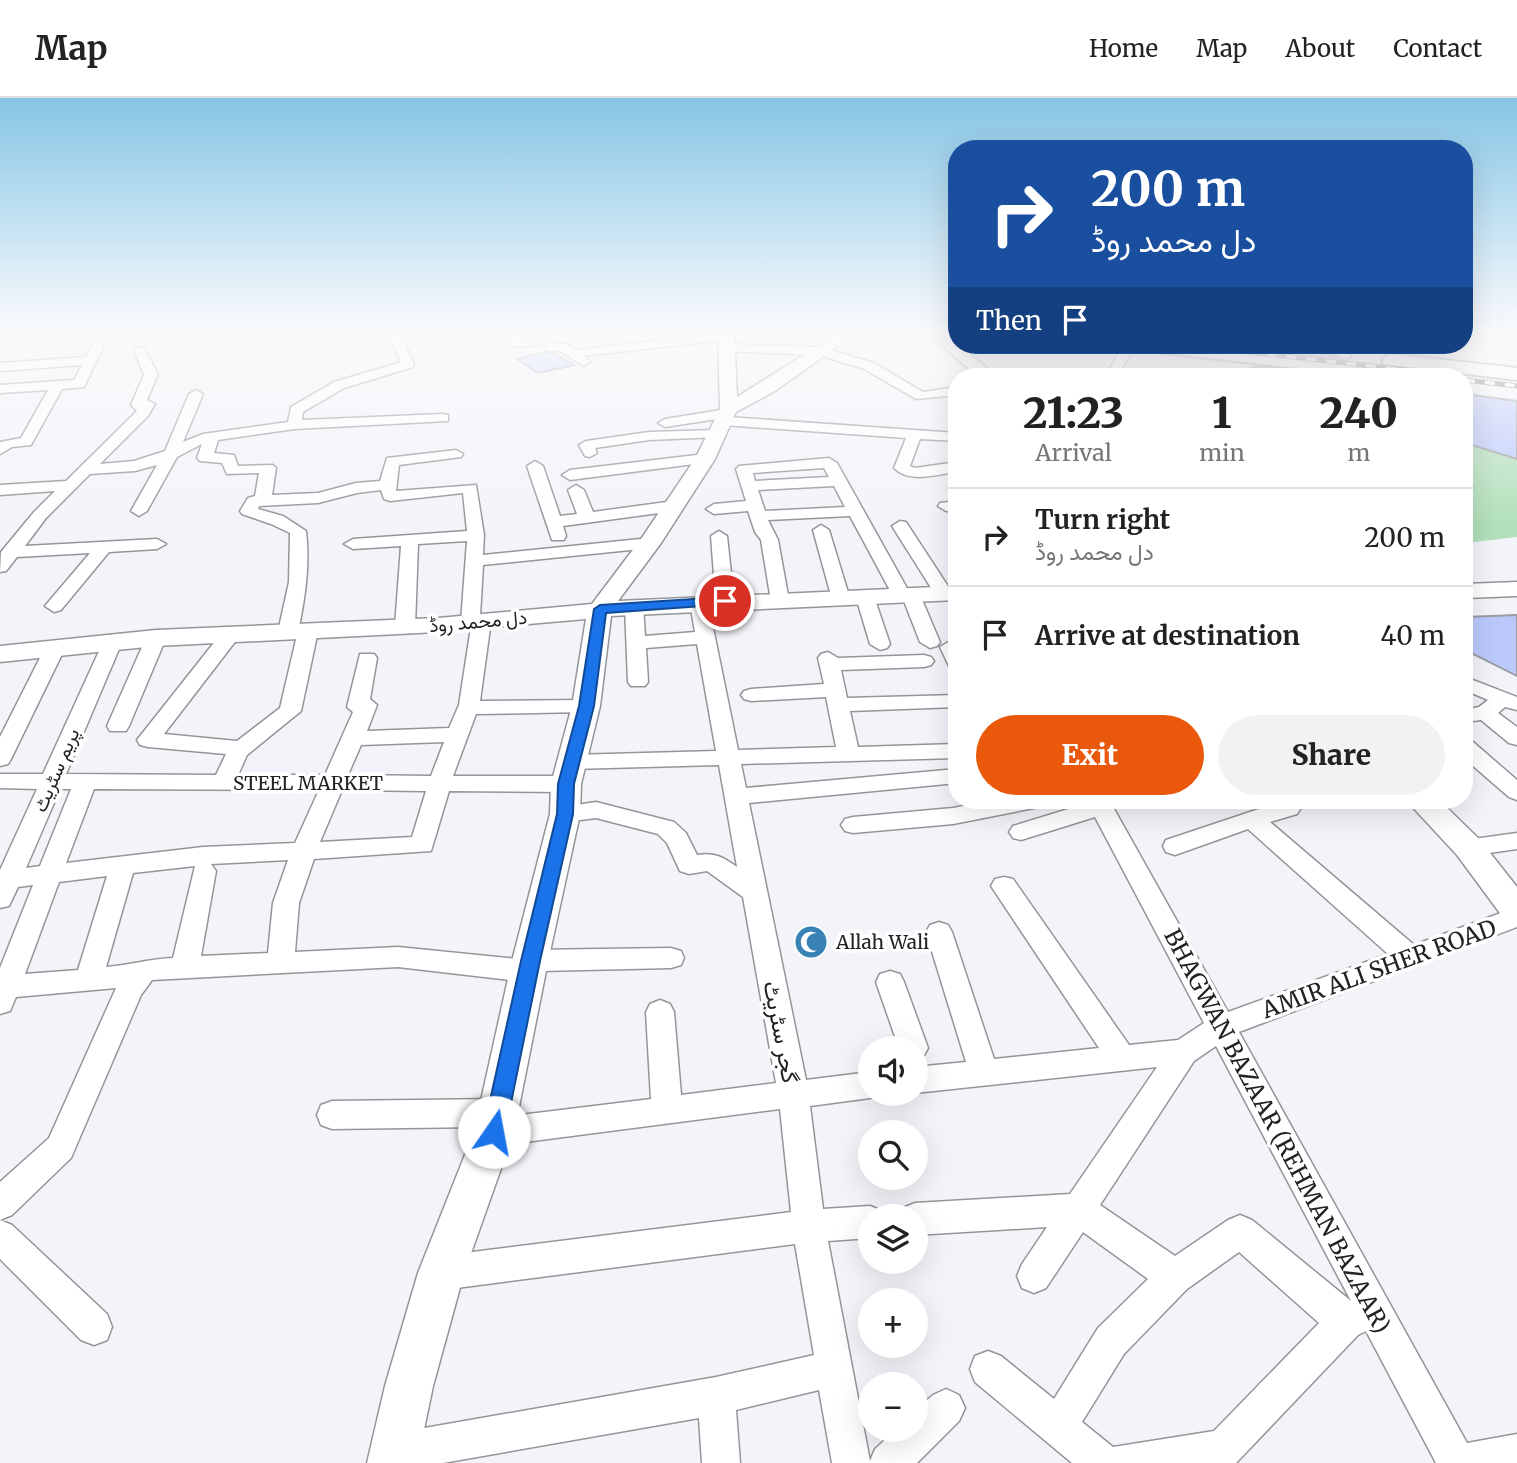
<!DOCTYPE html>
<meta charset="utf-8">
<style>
:root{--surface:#fff;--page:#f2f2f2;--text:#222;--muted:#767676;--line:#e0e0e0;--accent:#ea580c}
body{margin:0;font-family:Merriweather,Vazirmatn,serif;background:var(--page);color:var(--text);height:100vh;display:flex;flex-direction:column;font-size:26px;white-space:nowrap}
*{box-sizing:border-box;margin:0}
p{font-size:23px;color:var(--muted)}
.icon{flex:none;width:38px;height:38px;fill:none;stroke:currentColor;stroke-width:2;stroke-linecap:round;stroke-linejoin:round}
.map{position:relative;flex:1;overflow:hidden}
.drawer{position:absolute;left:948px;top:270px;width:525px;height:441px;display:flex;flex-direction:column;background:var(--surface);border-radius:28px;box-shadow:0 7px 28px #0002}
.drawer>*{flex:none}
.banner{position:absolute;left:948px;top:42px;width:525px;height:214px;border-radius:28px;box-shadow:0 7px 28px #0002;background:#1a4fa0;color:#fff;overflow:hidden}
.fabs{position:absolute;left:858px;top:938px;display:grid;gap:14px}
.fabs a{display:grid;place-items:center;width:70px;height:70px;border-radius:50%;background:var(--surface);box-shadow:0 7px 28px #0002;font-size:35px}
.pin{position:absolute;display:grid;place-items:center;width:60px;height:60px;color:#fff;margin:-30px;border:4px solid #fff;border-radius:50%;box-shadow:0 2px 7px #0007}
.me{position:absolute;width:77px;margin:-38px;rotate:12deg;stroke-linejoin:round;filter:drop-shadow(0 0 5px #0008)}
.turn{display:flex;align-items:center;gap:24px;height:147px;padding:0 28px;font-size:32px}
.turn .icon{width:91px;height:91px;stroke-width:2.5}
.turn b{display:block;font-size:49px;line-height:60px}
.then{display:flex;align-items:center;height:66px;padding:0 28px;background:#0003;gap:14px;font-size:26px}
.eta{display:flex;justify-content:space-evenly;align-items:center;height:119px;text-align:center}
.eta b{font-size:42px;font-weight:800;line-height:49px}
.primary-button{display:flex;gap:14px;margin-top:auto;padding:14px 28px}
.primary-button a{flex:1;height:80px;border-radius:42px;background:var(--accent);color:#fff;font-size:28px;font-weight:800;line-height:80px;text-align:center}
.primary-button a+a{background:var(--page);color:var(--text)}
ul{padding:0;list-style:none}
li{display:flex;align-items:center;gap:21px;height:98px;padding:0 28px;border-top:2px solid var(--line)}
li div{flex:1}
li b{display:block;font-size:26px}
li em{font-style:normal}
header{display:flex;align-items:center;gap:42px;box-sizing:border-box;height:98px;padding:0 35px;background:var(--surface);border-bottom:2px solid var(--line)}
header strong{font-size:33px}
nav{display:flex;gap:38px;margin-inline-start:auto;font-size:24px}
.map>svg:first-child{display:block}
.green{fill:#b2e0ba}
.building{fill:#bbc8fc;stroke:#9a9c9f;stroke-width:2}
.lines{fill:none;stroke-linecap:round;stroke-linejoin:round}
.minor-casing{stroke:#949599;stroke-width:3}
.tertiary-casing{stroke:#949599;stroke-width:3}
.secondary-casing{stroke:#949599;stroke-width:4}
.minor{fill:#fff;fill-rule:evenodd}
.tertiary{fill:#fff;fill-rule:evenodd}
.secondary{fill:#fff;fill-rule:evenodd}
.rail-casing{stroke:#6f6f72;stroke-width:5}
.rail{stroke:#fff;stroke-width:3.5;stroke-dasharray:10;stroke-linecap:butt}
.route{fill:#1a73e8;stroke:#114b97;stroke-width:2}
.labels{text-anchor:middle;stroke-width:7;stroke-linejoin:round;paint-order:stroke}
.street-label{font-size:19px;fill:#222224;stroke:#fff}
.poi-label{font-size:19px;fill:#222224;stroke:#fff;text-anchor:start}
.near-street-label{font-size:23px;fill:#222224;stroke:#fff}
</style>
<header>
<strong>Map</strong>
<nav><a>Home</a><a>Map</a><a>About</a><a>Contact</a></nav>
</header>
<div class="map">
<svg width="1517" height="1365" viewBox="0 0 1517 1365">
<rect width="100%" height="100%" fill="#f3f4f9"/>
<path class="green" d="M1465,345L1517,360V439L1465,445Z"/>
<path class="building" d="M1207,247H1252L1327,255L1337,261Z
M545,254L555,256L574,267L538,275L517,261Z
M1257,268L1299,273L1298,278H1237L1236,275Z
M1465,296L1517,303V361L1465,345Z
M1517,517V578L1465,552V519Z"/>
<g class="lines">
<defs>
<path id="minor" d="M388,235H400L414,266L413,269L344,290L303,314L302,322L443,316L448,317V323L295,331L218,342L214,355L234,357L238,368L273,367L276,370L272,397L318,395L356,385L380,383L387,360L456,352L463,356L461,359L399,367L396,393L476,387L484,437L483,457L650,440L659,445L650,450L483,467L480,518L489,519L491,523L480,603L586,602L593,604L596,608L593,612L586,614L476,616L453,678H566L574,681L577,686L574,691L566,694L449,693L431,753L314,761L299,805L295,854L398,849L517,861L520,856L530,852L671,850L681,853L684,860L681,867L671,870L541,873L538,881L528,884L398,869L152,882L141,897L71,1060L12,1117L0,1122V1084L49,1040L116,890L16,899L10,913L0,916V870L33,787L18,789L9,808L0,810V772L37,691L0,690V676H43L105,540L112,538L122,544L66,676L216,677L226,656L148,649L140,647L137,642L224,532L231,530L241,536L164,636L237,643L280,610L298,533L308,527L318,533L301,613L247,657L238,677H325L353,614L347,609L360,556H374L377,560L370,601L377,607L367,633L449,630L459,607L471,529L463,528L461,524L467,443L418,446L415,528L405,534L395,528L401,448L353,451L344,446L353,441L467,433L463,395L390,403L384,401L381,392L357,395L318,405L259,408L258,411L283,418L306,433C310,468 305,500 298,534L288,540L278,534L289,484L290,435L271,426L242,416L240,413L248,400L255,398L259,375L227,376L222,365L200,363L197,360L202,346L177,359L147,413L139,418L131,413L157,367L135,373L90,376L46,420L25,448L157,441L166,446L157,451L109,454L61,512L54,514L45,508L90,455L17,459L6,473L0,474L1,454L34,414L55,393L0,397V387L66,383L137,313L131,307L144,277L134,253L136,250H144L158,276L147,302L155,306L148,318L100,366L134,363L165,353L189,296L196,292L203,296L183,344L203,336L288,324L291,309L334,284L401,264ZM444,644L431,678L348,677L361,647ZM60,691H71L40,768L26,770ZM94,691L319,692L295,745L203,749L66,765ZM342,692L426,693L412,739L320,744ZM288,762L273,805L268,855L201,858L216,773L211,766ZM195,768L173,860C149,861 130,867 106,869L133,775ZM107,778L78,872L25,876L59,784Z
M508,235H520L523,242L549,239L554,246H566L575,252L722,235L732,238L726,242L584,258L590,264L584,268L560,253H547L542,246L514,249Z
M98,243L104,247L84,289L62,291L31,347L12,349L0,356V344L21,340L48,292L0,295V287L74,282L82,267L0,273V265L86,259L94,244Z
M726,246L820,249L874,265L923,294L957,289V297L916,301L864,271L819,257L722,253V247Z
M1123,247H1135L1118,278H1106Z
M1319,247H1334L1351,257L1349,260H1341Z
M1311,262L1317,266L1312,278H1300L1306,263Z
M727,311L734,315L728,319L957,335V343L920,341L910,368L915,370L957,364V374C937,376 910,386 894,370L906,340L723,327L718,326L717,321L665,329L658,325L665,321Z
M715,332L720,333L722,336L720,339L649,342L595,350L597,355L590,359L585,358L579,347L586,343L649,334Z
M705,356L713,361L710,364L570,382L562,377L570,372Z
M829,360L837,365L908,492L917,493L920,497L940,544L937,548L930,550L920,544L904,503L896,502L893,498L850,418L768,422L778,442L789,503L780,509L771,503L761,442L755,434L748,413L714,416L706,411L714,406L746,403L736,371L739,368ZM824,370L829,379L755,383L753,375ZM834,388L845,409L765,413L758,392Z
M535,363L543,368L560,418L577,416L568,392L576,387L584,392L593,414L674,403L682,408L674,413L563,428L566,438L564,442H552L527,368Z
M957,403V413H946L938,408L940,405Z
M900,423L906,424L953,496L950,500L944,501L935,496L892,428Z
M821,427L829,432L850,501L848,505H834L832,501L813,432Z
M719,433L727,438L734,503L725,509L716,503L711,438Z
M865,493L874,499L890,546L887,550L880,552L870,546L856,499Z
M699,499L708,505L738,652L836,649L826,599L751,603L744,601L741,597L744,593L751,591L824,586L818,560L821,556L828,554L838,560L924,557L931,559L934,563L931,567L924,569L841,572L847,600L957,597V609L850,613L858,649L957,646V660L741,666L746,690L957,671V685L749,705L806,982L870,974V996H881L870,1000L810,1008L823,1111L870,1108L882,1113L884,1118H870V1140L828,1143L870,1363L875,1351L896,1332H915V1313L933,1297L946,1291L959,1297L965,1310L959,1323L917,1365H832L819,1292L736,1312L740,1365H702L699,1320L443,1365H381L377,1354L382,1340L396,1335L716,1279L814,1257L795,1146L441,1192L429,1187L424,1175L429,1163L441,1158L791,1114L780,1011L494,1048L483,1044L478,1034L481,1029L332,1031L321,1027L317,1017L321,1007L332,1003L498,1001L509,1005L512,1018L651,1001L646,914L650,906L660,902L670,906L674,914L681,997L776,985L743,799L707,773L689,776L680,773L667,745L658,736L596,720L565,724L557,722L553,716L557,710L596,704L674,724L686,735L697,757C715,754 723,759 737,769L719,667L572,671L564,669L561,664L564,659L572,657L716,653L697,546L646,550L648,584L645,588H631L628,584L625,509L627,505L634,503L643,509L645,538L695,534L690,505Z
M156,534L166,540L129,628L126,633H110L107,628L146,540Z
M950,543L957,545V572L950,570L940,549Z
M55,544L65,550L11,661L8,666L0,668V639L45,550Z
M1465,579L1517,599V612L1505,609L1498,615L1517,629V647L1509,645L1481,622L1465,624V612L1479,609L1488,602L1465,592Z
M1465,642L1473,644L1517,682V702L1509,699L1465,661Z
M995,702H1046L1042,707L1034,710L953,726L853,735L845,733L841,727L845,721L853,719L953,710Z
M1087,702H1109L1228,914L1388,856L1248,731L1175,757L1166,754L1163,748L1166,742L1271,707L1268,702H1294L1301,710L1297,716L1270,724L1414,847L1517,809V829L1239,934L1467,1345L1517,1336V1365H1436L1366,1233L1358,1237L1236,1365H1072L975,1284L970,1271L975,1258L988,1253L1001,1258L1054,1301L1098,1230L1148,1181L1083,1134L1046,1190L1034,1195L1022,1190L1017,1178L1022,1166L1047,1129L915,1137V1118H900L903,1110L915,1105L1070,1096L1157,969L915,995V969L966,964L926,834L930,827L939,824L948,827L952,834L994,961L1099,950L991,788L995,781L1004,779L1013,781L1129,947L1178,942L1204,925L1095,719L1021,742L1013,740L1009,734L1013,728L1088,705ZM1216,948L1351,1203L1252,1122L1240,1117L1228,1122L1175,1158L1100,1107L1194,963ZM1239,1154L1319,1225L1214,1333L1113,1349L1082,1324L1124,1256L1187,1191Z
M1517,735V751L1468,758L1459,755L1456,749L1459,743Z
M890,873L900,876L904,884L928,950L923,959L915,961V950H899L876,884L880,876Z
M0,1122L12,1127L107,1216L112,1229L107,1242L94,1247L81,1242L0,1161Z"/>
<path id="tertiary" d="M718,235H734L737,299L838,235H856L775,293L736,314L715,361L661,445L618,503L957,488V502L611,518L600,608L581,686L580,716L548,863L514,1034L464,1175L433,1288L417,1365H367L385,1288L418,1175L474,1034L512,863L550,716L551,686L572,608L586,521L438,534L156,548L0,564V548L156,532L438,520L592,506L641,441L695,361L720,311Z
M928,235H945L996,278H977Z
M1517,484V498L1465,500V486Z
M1406,702H1439L1479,741L1517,789V826L1505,822L1457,757Z"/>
<path id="secondary" d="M1129,247H1185L1415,272L1425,278H1366L1138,252Z
M1391,256L1517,270V282L1384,266L1382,262Z"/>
</defs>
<use href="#minor" class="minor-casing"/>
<use href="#tertiary" class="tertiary-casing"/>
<use href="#secondary" class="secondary-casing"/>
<use href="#minor" class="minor"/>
<use href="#tertiary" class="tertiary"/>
<use href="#secondary" class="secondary"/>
<defs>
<path id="rail" d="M1166,247L1195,250
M1187,247L1458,278
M1465,282L1517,288"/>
</defs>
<use href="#rail" class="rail-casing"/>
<use href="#rail" class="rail"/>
</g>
<linearGradient id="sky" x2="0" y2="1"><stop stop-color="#86c5e5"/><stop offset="0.55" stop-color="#fafafc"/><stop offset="1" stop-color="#fafafc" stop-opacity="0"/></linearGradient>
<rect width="1517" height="426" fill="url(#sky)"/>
<path class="route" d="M725,499L732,503L730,506L606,515L594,608L574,686L573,716L540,863L505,1034L502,1041L494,1044L487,1041L483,1034L521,863L557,716L558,686L579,608L594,511L600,507Z"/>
<defs>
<symbol id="mosque-disc" viewBox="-11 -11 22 22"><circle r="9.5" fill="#3882b6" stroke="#fff"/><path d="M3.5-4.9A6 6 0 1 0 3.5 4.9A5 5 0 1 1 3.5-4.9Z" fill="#fff"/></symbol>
</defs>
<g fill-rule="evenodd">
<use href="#mosque-disc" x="792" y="825" width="38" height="38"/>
</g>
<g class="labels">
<g class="street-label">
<text transform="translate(478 523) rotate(-5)" y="7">دل محمد روڈ</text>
<text transform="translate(56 672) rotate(-67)" y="7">پریم سٹریٹ</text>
<text x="308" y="692">STEEL MARKET</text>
</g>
<g class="poi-label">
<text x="836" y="851">Allah Wali</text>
</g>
<g class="near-street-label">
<text transform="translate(1379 871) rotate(-20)" y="8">AMIR ALI SHER ROAD</text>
<text transform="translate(781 934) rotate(79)" y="8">گجر سٹریٹ</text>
<text transform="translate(1277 1033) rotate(62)" y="8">BHAGWAN BAZAAR (REHMAN BAZAAR)</text>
</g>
</g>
</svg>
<div class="fabs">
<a><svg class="icon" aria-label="sound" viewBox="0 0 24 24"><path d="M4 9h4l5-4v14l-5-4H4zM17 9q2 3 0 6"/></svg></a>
<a><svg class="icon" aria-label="search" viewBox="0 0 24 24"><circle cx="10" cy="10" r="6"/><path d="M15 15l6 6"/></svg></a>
<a><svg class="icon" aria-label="layers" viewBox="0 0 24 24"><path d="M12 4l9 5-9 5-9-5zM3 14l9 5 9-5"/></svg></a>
<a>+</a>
<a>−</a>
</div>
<div class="pin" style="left:725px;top:503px;background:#d93025"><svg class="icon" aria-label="arrive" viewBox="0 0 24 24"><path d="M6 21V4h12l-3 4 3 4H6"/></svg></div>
<svg class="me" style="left:494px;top:1034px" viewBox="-20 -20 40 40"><circle r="19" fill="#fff"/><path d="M0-13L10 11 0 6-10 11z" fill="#1a73e8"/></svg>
<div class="banner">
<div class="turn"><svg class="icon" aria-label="right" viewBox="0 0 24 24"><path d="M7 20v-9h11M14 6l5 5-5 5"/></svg><div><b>200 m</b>دل محمد روڈ</div></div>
<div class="then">Then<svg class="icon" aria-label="arrive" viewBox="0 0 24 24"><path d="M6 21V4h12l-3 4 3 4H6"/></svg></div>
</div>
<section class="drawer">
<div class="eta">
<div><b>21:23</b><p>Arrival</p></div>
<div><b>1</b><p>min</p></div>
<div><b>240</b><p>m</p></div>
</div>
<ul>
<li><svg class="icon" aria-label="right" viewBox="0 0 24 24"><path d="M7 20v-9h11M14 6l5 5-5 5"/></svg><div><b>Turn right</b><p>دل محمد روڈ</p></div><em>200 m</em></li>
<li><svg class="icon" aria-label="arrive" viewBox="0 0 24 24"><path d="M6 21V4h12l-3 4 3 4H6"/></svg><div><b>Arrive at destination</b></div><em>40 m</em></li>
</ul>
<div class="primary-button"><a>Exit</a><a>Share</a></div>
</section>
</div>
